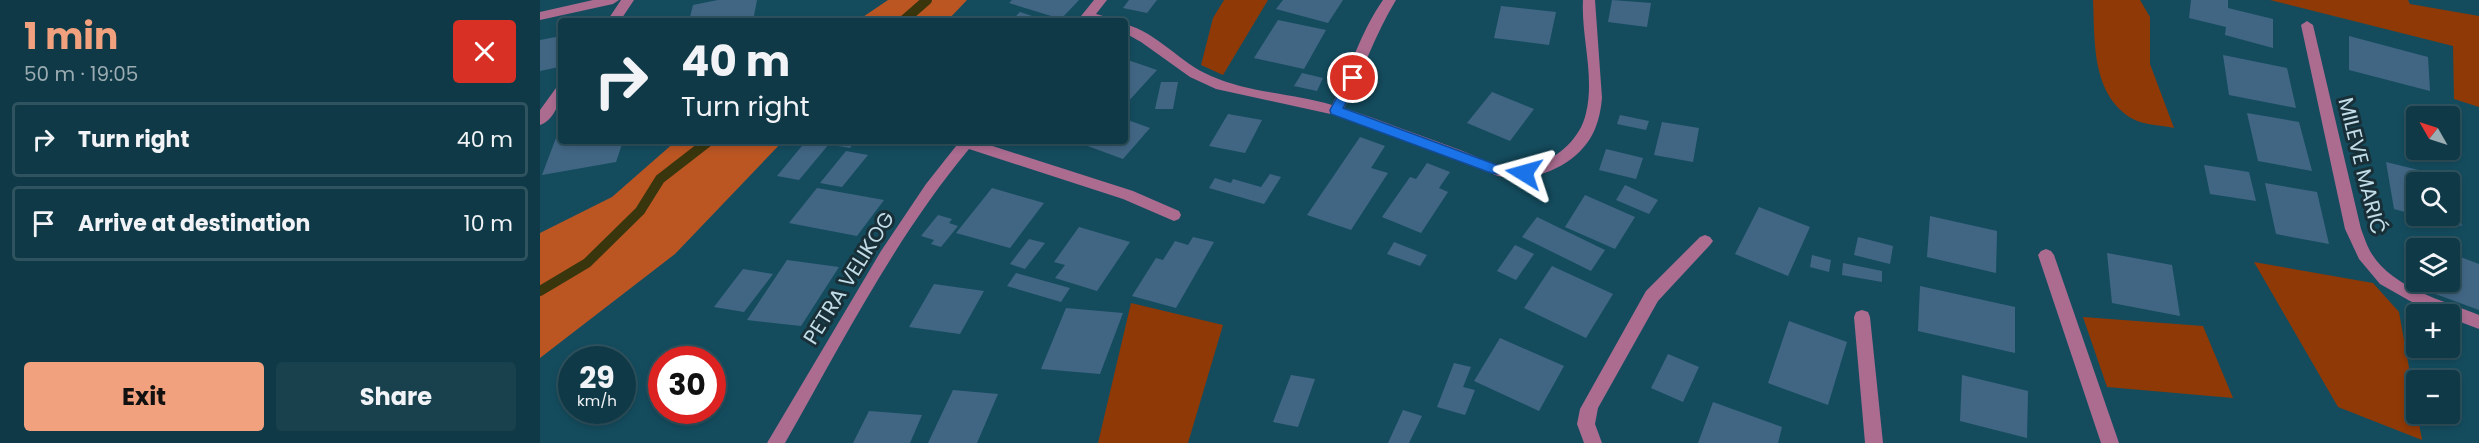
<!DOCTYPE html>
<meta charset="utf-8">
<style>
:root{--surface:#0f3946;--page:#18404d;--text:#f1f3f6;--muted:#9bacb3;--line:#2f535f;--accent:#f1a17d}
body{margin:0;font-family:Poppins,sans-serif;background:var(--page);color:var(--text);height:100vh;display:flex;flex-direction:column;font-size:22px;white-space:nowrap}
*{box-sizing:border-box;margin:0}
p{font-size:20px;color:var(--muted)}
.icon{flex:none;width:33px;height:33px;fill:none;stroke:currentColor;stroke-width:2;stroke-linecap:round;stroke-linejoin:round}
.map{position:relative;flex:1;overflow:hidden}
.drawer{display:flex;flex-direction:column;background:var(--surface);width:540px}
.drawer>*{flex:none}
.top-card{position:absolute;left:18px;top:18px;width:570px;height:126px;border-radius:6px;box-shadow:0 3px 9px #0003,0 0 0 2px var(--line);background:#0f3946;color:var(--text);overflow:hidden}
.needle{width:39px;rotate:309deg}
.tools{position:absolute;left:1866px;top:106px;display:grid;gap:12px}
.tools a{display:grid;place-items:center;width:54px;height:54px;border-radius:6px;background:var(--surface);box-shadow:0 3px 9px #0003,0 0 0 2px var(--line);font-size:30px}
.speed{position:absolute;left:18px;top:346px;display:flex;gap:12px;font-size:30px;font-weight:700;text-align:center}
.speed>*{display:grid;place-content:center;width:78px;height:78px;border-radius:50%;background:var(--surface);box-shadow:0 3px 9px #0003,0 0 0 2px var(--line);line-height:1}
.speed small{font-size:15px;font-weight:400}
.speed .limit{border:9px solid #d22;background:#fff;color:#111}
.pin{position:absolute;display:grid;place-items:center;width:51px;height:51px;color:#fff;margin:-26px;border:3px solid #fff;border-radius:50%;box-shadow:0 2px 6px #0007}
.me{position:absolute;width:66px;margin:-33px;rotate:278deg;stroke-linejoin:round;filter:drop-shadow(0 0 4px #0008)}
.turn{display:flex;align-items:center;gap:21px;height:126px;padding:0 24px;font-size:27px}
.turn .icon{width:78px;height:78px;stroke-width:2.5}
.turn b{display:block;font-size:42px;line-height:51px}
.round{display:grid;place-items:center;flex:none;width:63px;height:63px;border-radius:6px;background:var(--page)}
.summary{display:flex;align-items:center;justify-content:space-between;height:102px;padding:0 24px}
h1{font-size:36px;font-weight:700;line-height:45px;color:var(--accent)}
.button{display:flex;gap:12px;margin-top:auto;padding:12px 24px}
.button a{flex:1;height:69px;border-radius:6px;background:var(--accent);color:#111;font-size:24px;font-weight:700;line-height:69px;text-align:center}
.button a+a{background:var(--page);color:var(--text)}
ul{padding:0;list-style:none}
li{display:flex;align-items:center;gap:18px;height:75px;margin:0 12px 9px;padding:0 12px;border:3px solid var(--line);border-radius:6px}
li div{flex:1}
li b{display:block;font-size:22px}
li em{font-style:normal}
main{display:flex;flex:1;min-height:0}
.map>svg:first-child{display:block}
.green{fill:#8f3906}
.forest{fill:#bb5623}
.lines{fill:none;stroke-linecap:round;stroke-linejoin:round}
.stream{stroke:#39360e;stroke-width:10}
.building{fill:#416684}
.minor{fill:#ab6c90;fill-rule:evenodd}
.route{fill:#1a73e8;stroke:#114b97;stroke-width:1.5}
.labels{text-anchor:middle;stroke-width:6;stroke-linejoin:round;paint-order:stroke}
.street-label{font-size:21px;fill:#c2dce7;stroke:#182f37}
</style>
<main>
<section class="drawer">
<div class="summary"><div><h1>1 min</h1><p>50 m · 19:05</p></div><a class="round" style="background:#d93025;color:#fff"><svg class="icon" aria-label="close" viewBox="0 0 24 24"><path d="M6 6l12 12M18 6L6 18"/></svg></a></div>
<ul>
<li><svg class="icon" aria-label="right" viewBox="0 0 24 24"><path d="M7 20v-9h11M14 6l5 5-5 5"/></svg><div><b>Turn right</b></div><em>40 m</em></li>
<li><svg class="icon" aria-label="arrive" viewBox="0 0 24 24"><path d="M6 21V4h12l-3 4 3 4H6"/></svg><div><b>Arrive at destination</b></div><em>10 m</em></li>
</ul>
<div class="button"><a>Exit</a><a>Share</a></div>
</section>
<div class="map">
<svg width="1939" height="443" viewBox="0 0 1939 443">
<rect width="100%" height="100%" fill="#144c5e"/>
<path class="green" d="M684,0H728L683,75L661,65L673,18Z
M1553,0H1600L1610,17V64L1634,128C1622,125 1603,125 1593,119C1551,95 1555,41 1553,0Z
M1730,0H1868L1870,4L1939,16V107L1914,99L1913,46Z
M1714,262L1833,283L1859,312L1882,440L1798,407Z
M591,303L683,325L648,443H558Z
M1543,317L1663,326L1693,398L1567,387Z"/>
<path class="forest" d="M348,0H427L407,21H317Z
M136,141H243L135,254L0,358V233L72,197Z"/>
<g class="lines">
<path class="stream" d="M363,21L387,0
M0,291L47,263L100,211L120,179L169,141"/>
</g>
<path class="building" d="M178,0H217L213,21H149L153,5Z
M472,0H539L521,19L469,3Z
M589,0H617L607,13L583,8Z
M743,0H803L788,23L736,9Z
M1072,0L1111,3L1107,27L1068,22Z
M1651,0H1688V8L1733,19V48L1685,35L1686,27L1649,18Z
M961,6L1016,12L1009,45L954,38Z
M480,12L507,21H471Z
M738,20L786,30L764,69L714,58Z
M21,36L19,67L0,71V40Z
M1809,36L1888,57L1890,91L1809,70Z
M1683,55L1747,68L1756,108L1689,95Z
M585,59L617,70L585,105Z
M762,73L783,78L777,91L754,86Z
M621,82H638L633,109H615Z
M952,92L994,109L970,141L927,123Z
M1707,113L1759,122L1772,171L1718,161Z
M688,114L722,120L705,153L669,146Z
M1080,115L1109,121L1106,130L1077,124Z
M585,119L610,128L583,159L545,145L549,141H585Z
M1122,122L1159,128L1153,162L1114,155Z
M19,130H21V141H83L76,162L2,175Z
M820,137L845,146L831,168L848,173L811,230L767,215Z
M1867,137L1876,140V150H1890L1891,156L1868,150Z
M266,141L289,144L259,180L237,176Z
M295,141H315L310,148L292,145Z
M1066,149L1103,158L1096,179L1059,170Z
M306,151L328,155L302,187L280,183Z
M1846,162L1911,178L1922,226L1886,217L1910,216V183H1876V215L1854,209Z
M887,163L910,172L899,188L908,192L881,233L842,217L870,177L876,179Z
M1664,165L1709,172L1716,201L1670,194Z
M730,174L741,177L724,204L669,188L675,178L691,183L693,179L721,187Z
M1725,183L1777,192L1789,244L1736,234Z
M1085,185L1118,200L1109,214L1076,200Z
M277,188L344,200L317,236L249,223Z
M452,188L504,203L470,248L416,233Z
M1045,195L1095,217L1075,249L1025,227Z
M1219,207L1270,227L1248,276L1195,254Z
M398,215L412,219L409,223L418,226L401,247L391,244L394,240L381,236Z
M1390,216L1457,231L1456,273L1387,257Z
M997,217L1065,250L1051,271L982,237Z
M539,227L590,242L557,291L515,278L525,265L514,262Z
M653,237L674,242L636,308L592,296L616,258L623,260L635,241L648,245Z
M1318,237L1353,246L1350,264L1314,255Z
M489,239L505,243L485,269L470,264Z
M854,242L887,255L880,266L847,254Z
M975,245L994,254L976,280L957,271Z
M1567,253L1632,265L1640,316L1572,303Z
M1910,253L1939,264V310L1890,292V282H1910Z
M1272,255L1291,260L1289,272L1270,267Z
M247,260L299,267L261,326L207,320Z
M1303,263L1342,271V282L1302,275Z
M1012,266L1073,294L1046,338L984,308Z
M203,269L233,274L204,312L174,307Z
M476,273L530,288L521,302L467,286Z
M394,284L444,291L420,334L369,327Z
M1380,286L1475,307V353L1378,331Z
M526,308L583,313L560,374L501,369Z
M1249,321L1307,342L1288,405L1228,383Z
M960,338L1024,366L999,411L934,381Z
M1128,354L1159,367L1143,402L1111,388Z
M914,363L931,367L923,387L935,390L925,415L897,407Z
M751,375L775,379L758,427L733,422Z
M1422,375L1488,391L1487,438L1420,421Z
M413,390L458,394L437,443H388Z
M1173,402L1242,427L1238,443H1158Z
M863,410L882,416L869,443H848Z
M329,411L382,415L370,443H313Z"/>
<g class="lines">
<path class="minor" d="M53,0H79L73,4L0,20V12Z
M81,0H94L80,21H67Z
M554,0H567L556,14L570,18L571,21H537Z
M843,0H856C835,34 823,72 804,108C843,121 881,136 920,150C938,157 956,167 976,167C1006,169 1040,143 1046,113C1055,76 1041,37 1043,0H1055L1062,98C1061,109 1059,119 1055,129C1040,165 994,184 958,176L795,115L676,89L650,77L601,42L585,33V24C618,33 640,63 671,76C709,93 752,93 792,105C810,70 821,31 843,0Z
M1767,21L1773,25L1821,229C1824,236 1826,244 1830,251C1851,288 1902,300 1939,315V329L1910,318V315H1903L1870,301L1840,284L1819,259L1805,229L1761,25Z
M21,86C21,100 15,120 0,125V110L16,88Z
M420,141H437L593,191L639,211L641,215L639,219L634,221L583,199L429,149C355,238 302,343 245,443H227L341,251L386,184Z
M1165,235L1170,237L1173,241L1170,245L1118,301L1058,408L1055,424L1062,443H1044L1037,424L1040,409L1106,291L1160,237Z
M1506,249L1511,251L1514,255L1579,443H1561L1498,255L1501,251Z
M1322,310L1328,312L1330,317L1343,443H1325L1314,317L1316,312Z"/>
</g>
<path class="route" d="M813,74L819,78L803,108L957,165L989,170L990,173L989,177L984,178L951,173L791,114L790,110L809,75Z"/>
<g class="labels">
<g class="street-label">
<text transform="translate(1822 166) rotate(76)" y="7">MILEVE MARIĆ</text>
<text transform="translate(309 278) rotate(-58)" y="7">PETRA VELIKOG</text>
</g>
</g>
</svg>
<div class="tools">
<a><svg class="needle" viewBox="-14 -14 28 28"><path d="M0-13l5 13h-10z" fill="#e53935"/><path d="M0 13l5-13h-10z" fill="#9bacb3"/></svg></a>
<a><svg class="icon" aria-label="search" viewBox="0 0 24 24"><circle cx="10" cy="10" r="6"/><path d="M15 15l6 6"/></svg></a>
<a><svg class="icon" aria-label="layers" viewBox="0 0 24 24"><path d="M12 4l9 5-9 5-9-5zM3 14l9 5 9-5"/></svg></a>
<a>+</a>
<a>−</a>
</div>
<div class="speed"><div>29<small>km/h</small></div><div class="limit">30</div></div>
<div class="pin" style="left:813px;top:78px;background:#d93025"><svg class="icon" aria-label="arrive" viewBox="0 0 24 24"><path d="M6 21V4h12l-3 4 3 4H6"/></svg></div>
<svg class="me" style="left:984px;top:173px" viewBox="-20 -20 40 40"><path d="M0-17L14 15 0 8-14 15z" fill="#1a73e8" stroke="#fff" stroke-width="4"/></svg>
<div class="top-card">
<div class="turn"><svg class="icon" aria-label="right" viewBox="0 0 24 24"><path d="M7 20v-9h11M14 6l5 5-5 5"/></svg><div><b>40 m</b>Turn right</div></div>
</div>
</div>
</main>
